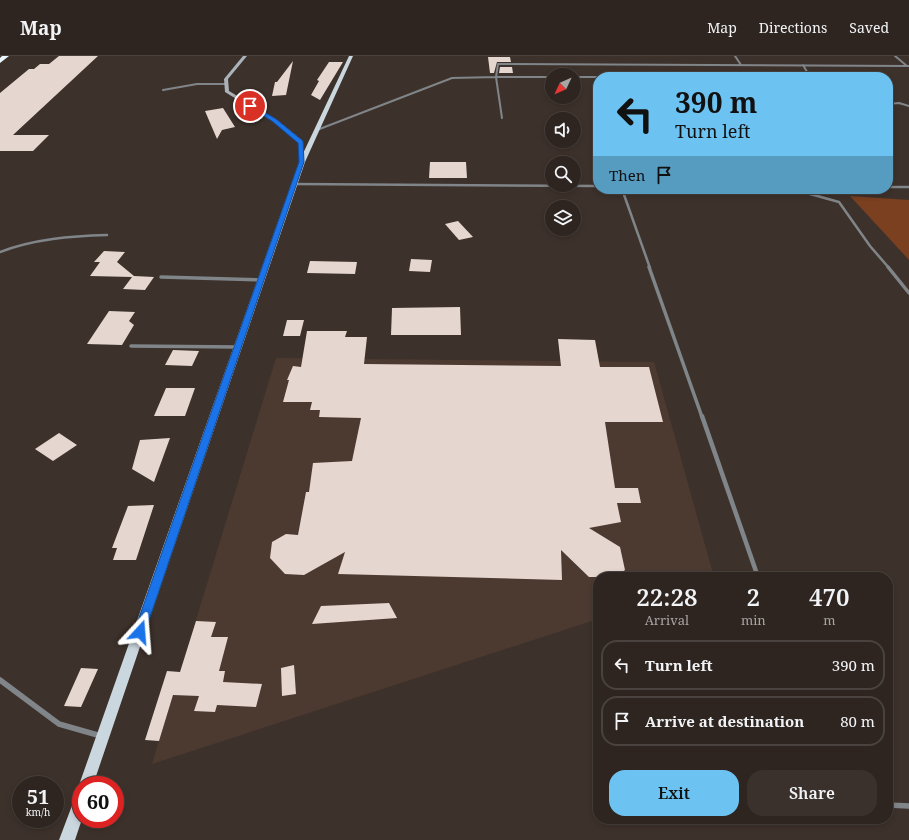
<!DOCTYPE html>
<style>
:root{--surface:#2e2520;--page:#3a312d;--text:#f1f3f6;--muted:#a7a5a5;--line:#49423e;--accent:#6cc3f2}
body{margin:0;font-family:"Noto Serif",serif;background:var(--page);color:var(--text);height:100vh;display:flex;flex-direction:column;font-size:15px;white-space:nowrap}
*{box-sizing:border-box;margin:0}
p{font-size:13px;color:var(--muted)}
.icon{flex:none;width:22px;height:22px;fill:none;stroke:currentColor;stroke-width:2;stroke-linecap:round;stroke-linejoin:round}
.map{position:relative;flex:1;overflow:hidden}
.drawer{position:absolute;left:593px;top:516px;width:300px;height:252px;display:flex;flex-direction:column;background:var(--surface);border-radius:16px;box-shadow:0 2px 6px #0003,0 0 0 1px var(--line)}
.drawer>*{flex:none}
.guide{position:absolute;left:593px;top:16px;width:300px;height:122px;border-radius:16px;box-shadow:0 2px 6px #0003,0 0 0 1px var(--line);background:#6cc3f2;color:#111;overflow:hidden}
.needle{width:26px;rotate:226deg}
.controls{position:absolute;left:545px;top:12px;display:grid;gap:8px}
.controls a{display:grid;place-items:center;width:36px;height:36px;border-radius:50%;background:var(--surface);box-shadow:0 2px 6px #0003,0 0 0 1px var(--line);font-size:20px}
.speed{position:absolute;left:12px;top:720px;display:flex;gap:8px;font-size:20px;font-weight:700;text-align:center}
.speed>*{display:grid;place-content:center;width:52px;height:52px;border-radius:50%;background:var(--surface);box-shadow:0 2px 6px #0003,0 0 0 1px var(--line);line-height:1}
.speed small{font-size:10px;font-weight:400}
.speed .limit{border:6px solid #d22;background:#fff;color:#111}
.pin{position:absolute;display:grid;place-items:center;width:34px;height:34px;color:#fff;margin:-17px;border:2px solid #fff;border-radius:50%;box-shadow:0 1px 4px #0007}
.me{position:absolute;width:44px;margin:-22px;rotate:19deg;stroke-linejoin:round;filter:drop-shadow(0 0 3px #0008)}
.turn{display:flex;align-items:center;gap:14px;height:84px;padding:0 16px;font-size:18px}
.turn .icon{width:52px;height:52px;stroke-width:2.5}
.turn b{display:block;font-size:28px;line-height:34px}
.then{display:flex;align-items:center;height:38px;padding:0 16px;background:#0003;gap:8px;font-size:15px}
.eta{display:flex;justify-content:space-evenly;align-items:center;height:68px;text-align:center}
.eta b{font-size:24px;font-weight:600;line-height:28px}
.primary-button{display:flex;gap:8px;margin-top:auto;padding:8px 16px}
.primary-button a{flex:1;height:46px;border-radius:16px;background:var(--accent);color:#111;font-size:16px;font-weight:600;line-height:46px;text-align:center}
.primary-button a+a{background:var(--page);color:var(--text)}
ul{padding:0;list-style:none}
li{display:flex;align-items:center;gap:12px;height:50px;margin:0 8px 6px;padding:0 8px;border:2px solid var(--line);border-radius:16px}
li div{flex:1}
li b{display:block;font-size:15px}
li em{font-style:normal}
header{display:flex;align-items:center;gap:24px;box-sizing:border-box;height:56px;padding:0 20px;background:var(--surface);border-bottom:1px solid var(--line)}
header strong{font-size:19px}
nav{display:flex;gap:22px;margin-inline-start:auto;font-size:14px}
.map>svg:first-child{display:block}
.built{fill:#4c3a31}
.green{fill:#7a4020}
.building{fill:#e5d6cf}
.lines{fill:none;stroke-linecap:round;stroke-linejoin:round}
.street-far4{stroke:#808589;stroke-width:2}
.street-far3{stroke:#808589;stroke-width:2.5}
.street-far2{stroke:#808589;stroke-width:3.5}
.street-far1{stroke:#808589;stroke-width:4.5}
.street{stroke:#808589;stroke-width:5.5}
.secondary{fill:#aab3b9;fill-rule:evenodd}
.primary{fill:#cbd7de;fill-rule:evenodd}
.highway{fill:#ebf7fe;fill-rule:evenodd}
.route{fill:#1a73e8;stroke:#114b97}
</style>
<header>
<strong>Map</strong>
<nav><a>Map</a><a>Directions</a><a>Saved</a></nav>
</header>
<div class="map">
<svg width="909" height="784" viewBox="0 0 909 784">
<rect width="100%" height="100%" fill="#3d312b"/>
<path class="built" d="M276,302L654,306L714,521H598V563L152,708Z"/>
<path class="green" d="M850,140L909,144V204Z"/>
<path class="building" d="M59,0H98L13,79H49L33,95H0V37L29,13H34L40,8H49Z
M488,1H510L511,6H497L494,17H490Z
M293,5L286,39L272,40L275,26H277Z
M329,6H343L320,44L311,39L319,25L317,24Z
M500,11H512L513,17H499Z
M223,52L235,71L222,74L217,83L205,55Z
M430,106H466L467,122H429Z
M458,165L473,181L459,184L445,168Z
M104,195L125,196L117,206L134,220L154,221L145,234L123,233L132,221L90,220L100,206H94Z
M411,203L432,204L430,216L409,215Z
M310,205L357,206L355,218L307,217Z
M460,251L461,279H391L392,252Z
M109,255L135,256L129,265L134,269L122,289L87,288Z
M287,264H304L300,280H283Z
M307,275H347L345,281H367L364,308L561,310L558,283L595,284L600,311H649L663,366H605L615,432H638L641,447H617L621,466L589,472L620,491L625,514L615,521H589L561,494L562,524L338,518L345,496L304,519L285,518L270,502L272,486L286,478L298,479L306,436H309L313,407L352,405L361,362L319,361L320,354H310L312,346H283L289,324H287L293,310L301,311Z
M173,294L199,295L192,310L165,309Z
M166,332H195L185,360H154Z
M59,377L77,389L53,405L35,393Z
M170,382L154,426L132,413L140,384Z
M154,449L136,504H113L117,492H112L128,450Z
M389,547L397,562L312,568L321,550Z
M196,565L216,566L211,581H228L219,615H225L223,626L262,628L256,651L217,649L215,656L194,655L199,640L173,639L159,685L145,684L167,615L180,616Z
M294,609L296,638L282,640L281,612Z
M81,612L98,613L81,651L64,650Z"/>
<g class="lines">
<path class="street-far4" d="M735,0L741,9
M895,0L907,10
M803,9L810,21
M574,21H598
M163,34L197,28H227
M888,48L899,47L909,50
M502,62L496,21H552
M317,74L452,22L496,21L498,8L909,10"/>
<path class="street-far3" d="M294,128L598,130
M888,131H909
M622,133L650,212
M792,133L839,146L870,190L889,212
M0,196C34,183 71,180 107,179"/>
<path class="street-far2" d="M649,211L702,361
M888,211L909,237
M161,221L261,224
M131,290L238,291"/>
<path class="street-far1" d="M702,360L758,521"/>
<path class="street" d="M0,624L59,668L101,680
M888,749L909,750"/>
<path class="secondary" d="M243,0H247L228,23L229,35L276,63L303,85L304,107L300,106L299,86L272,65L225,36L224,23Z"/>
<path class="primary" d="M349,0H353L305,106L93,729H81V734L79,729L299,106Z
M81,737L82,763L75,784H59L76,739Z"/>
<path class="highway" d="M2,0H9L0,7V2Z"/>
</g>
<path class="route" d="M249,49H252L276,63L303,85L304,106L145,576L144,579L140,581L136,579L134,576L299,106L298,87L272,65L249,51Z"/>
</svg>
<div class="controls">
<a><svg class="needle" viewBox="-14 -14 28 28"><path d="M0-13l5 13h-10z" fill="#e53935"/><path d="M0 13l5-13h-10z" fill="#a7a5a5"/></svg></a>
<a><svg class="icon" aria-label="sound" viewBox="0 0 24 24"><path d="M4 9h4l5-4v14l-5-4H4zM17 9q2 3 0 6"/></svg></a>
<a><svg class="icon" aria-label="search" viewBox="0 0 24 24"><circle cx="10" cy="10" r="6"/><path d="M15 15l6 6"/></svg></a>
<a><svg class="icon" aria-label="layers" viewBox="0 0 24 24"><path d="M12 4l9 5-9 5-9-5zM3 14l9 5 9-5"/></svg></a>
</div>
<div class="speed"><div>51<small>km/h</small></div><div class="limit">60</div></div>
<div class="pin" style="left:250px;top:50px;background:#d93025"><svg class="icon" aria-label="arrive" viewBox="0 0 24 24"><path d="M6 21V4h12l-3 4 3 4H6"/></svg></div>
<svg class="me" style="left:140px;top:576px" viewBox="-20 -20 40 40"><path d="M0-17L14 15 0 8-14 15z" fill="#1a73e8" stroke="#fff" stroke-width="4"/></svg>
<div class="guide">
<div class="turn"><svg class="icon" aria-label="left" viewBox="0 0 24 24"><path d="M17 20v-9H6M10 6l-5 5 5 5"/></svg><div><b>390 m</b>Turn left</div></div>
<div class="then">Then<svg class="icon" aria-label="arrive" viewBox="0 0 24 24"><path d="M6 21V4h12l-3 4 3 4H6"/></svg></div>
</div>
<section class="drawer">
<div class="eta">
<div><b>22:28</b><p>Arrival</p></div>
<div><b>2</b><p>min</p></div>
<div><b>470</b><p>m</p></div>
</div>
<ul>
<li><svg class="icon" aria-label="left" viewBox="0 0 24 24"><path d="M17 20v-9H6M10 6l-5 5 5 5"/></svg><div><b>Turn left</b></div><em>390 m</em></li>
<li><svg class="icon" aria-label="arrive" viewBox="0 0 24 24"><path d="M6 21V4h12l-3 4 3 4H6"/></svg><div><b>Arrive at destination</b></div><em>80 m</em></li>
</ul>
<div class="primary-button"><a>Exit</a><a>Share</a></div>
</section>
</div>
